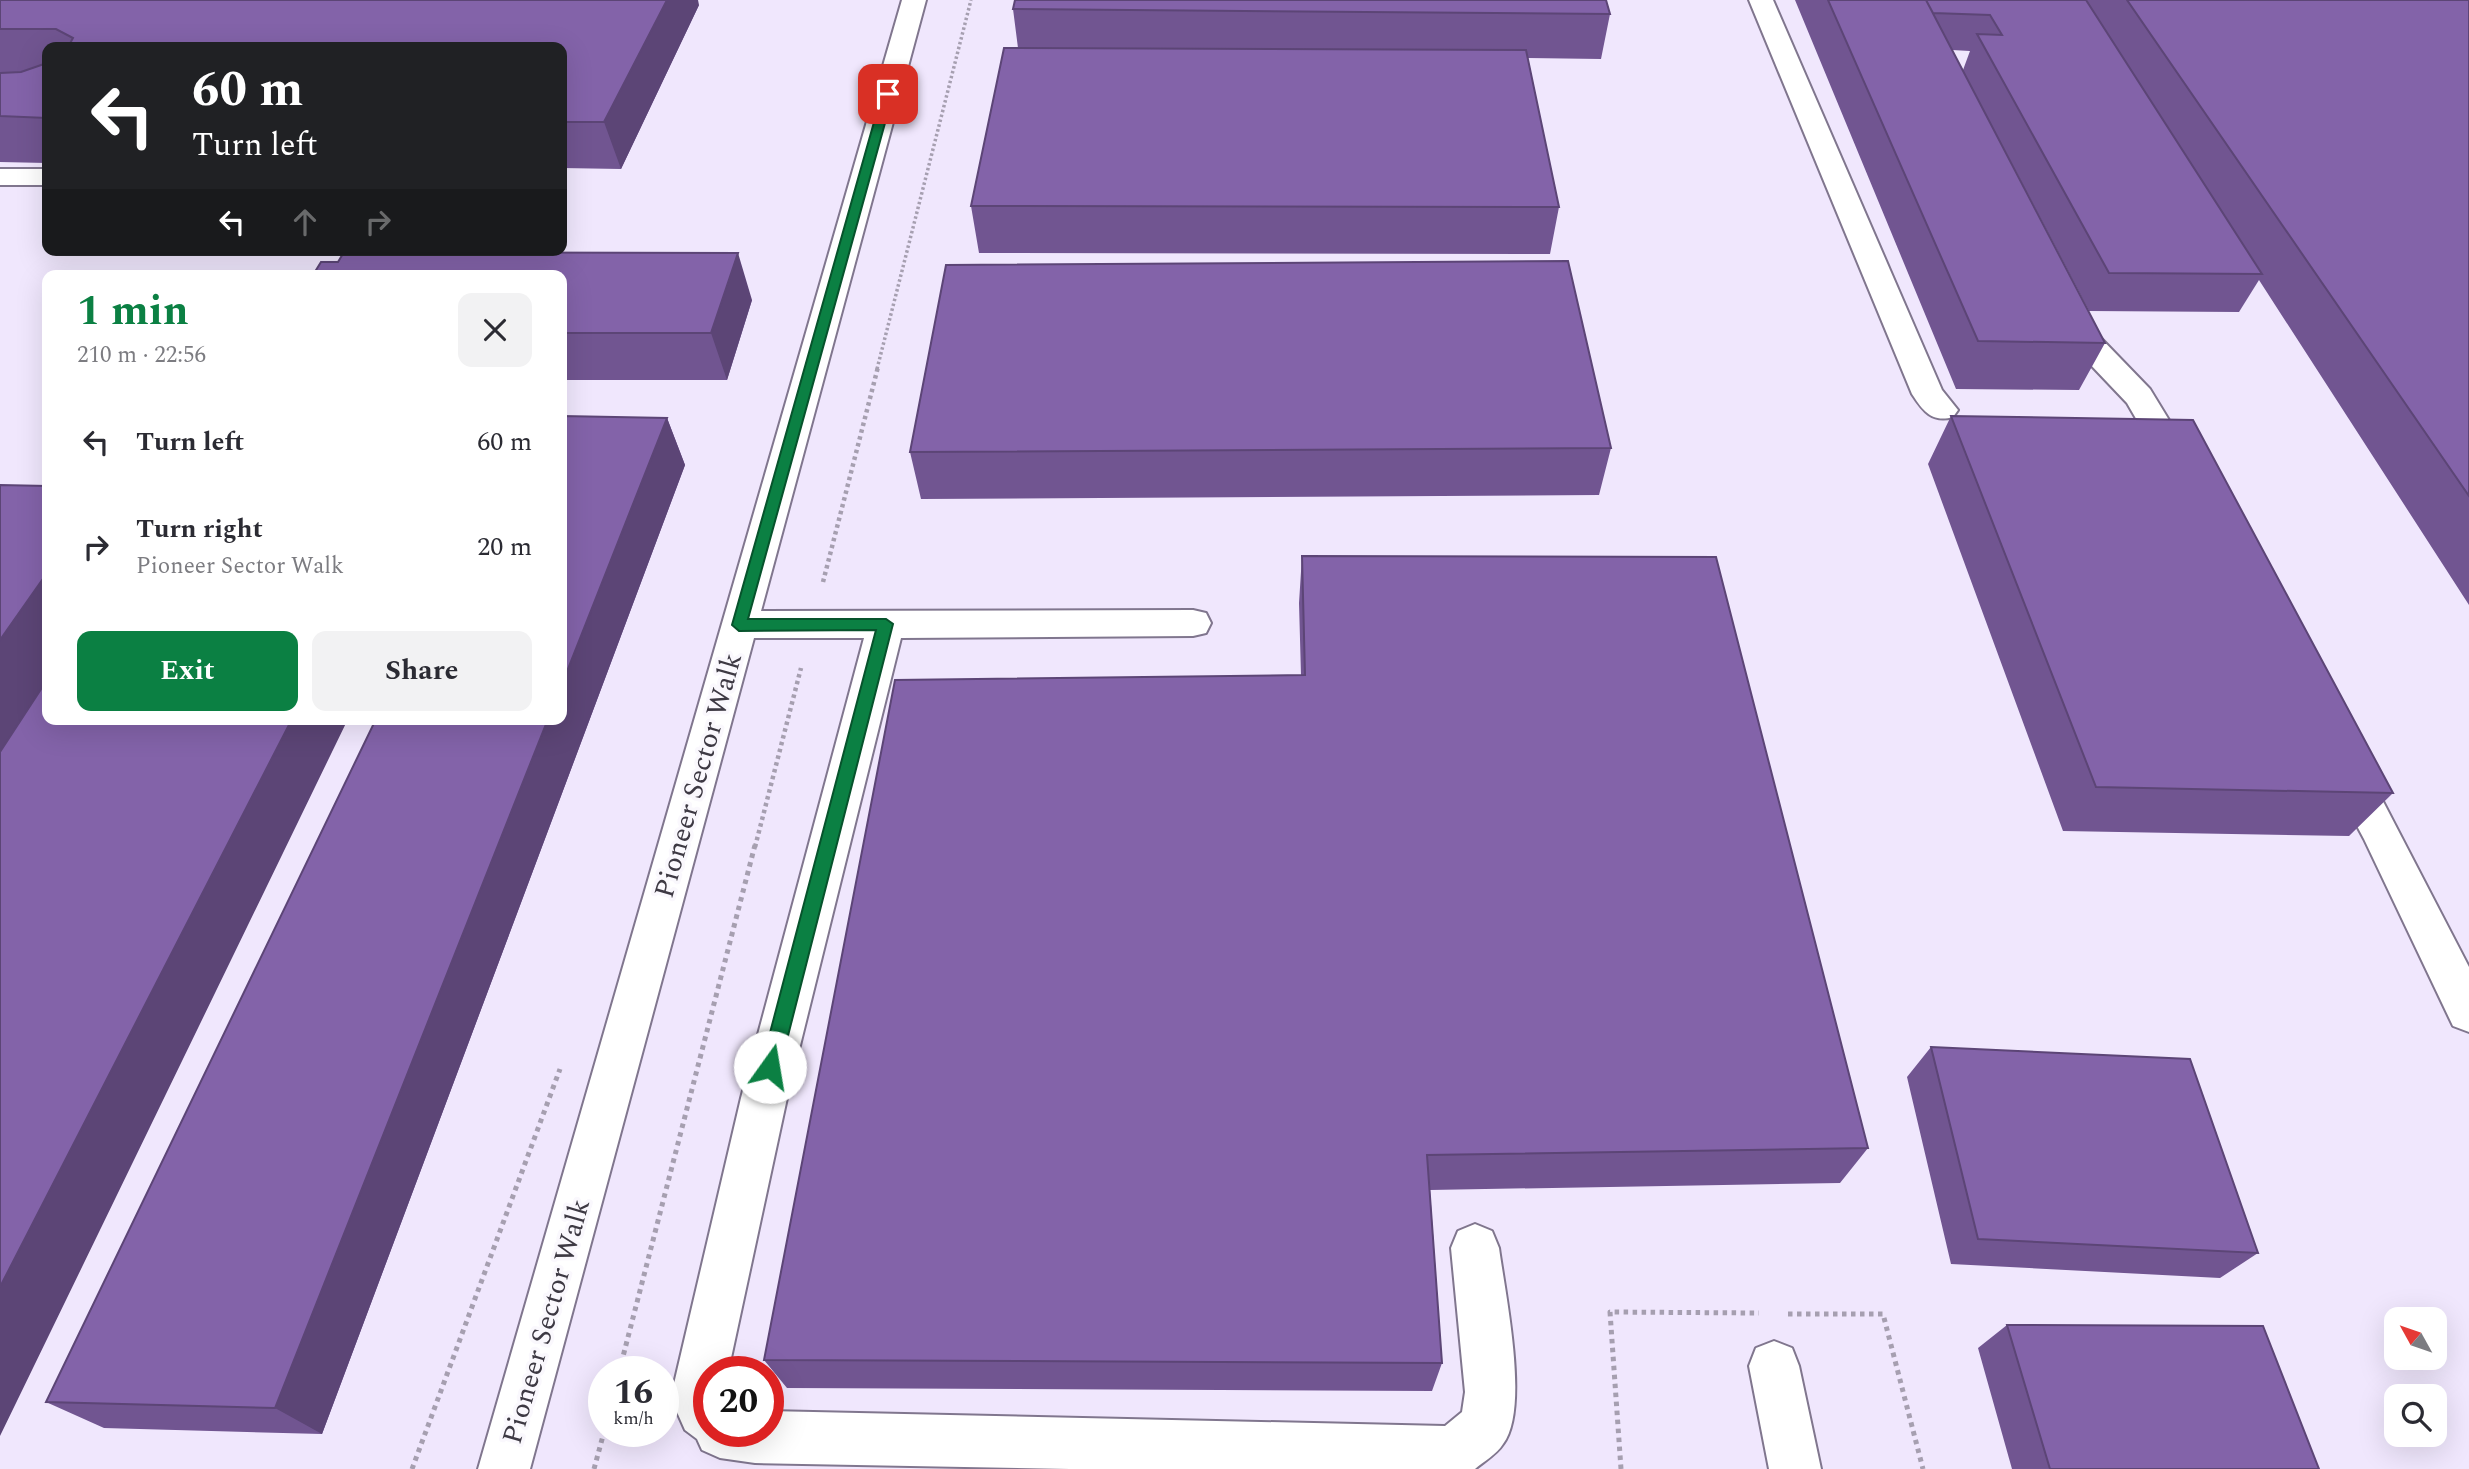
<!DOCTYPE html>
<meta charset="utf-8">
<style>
:root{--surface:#fff;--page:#f2f2f3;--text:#2b2b33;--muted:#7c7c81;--accent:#0b8043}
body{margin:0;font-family:Spectral,serif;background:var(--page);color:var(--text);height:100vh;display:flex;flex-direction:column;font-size:26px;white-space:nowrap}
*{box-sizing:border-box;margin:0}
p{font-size:23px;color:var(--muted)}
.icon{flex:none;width:38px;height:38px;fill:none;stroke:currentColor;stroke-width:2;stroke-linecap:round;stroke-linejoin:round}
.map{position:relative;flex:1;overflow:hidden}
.side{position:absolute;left:42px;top:270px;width:525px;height:455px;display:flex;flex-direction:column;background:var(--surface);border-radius:14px;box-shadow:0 7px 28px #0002}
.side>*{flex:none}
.guide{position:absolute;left:42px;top:42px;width:525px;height:214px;border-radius:14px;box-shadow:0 7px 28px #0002;background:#202124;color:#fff;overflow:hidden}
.needle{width:46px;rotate:310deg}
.fabs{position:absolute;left:2384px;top:1307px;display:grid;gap:14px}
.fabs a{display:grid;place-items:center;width:63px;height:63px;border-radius:14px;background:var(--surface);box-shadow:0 7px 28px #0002;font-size:35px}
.speed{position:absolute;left:588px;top:1356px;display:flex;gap:14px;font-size:35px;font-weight:700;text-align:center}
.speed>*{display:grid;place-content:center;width:91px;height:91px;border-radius:50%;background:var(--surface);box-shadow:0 7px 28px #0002;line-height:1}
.speed small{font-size:18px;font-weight:400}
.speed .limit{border:10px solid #d22;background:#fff;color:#111}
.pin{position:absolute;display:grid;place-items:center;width:60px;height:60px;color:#fff;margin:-30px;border-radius:14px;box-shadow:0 4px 10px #0006}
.me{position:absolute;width:77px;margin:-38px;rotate:13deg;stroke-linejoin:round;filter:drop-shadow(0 0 5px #0008)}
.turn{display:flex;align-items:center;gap:24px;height:147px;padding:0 35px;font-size:32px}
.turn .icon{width:91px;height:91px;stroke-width:2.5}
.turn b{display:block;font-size:49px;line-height:60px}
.lanes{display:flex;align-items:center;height:66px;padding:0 35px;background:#0003;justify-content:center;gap:35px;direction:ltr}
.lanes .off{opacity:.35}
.round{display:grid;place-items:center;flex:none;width:74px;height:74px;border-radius:14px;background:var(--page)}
.headline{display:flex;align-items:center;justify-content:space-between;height:119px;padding:0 35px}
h1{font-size:42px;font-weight:700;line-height:52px;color:var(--accent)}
.primary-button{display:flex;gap:14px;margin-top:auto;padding:14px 35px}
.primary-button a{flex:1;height:80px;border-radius:14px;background:var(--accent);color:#fff;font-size:28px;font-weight:700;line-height:80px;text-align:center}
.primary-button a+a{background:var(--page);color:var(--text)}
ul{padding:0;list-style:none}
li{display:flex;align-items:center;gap:21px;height:105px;padding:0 35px}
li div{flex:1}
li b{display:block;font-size:26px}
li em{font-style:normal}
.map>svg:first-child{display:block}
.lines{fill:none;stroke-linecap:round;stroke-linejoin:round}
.minor-casing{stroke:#80768e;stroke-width:4}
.path-far2{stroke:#a69fb0;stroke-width:3.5;stroke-dasharray:2.5 2.5;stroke-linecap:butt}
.path-far1{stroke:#a69fb0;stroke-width:4.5;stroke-dasharray:3.5 3.5;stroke-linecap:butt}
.path{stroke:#a69fb0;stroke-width:5;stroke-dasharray:4.5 4.5;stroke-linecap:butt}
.minor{fill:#fff;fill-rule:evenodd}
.wall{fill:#715591;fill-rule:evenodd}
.shaded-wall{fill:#5c4576}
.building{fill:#8363a9;stroke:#5c4576;stroke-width:2}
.route{fill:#0b8043;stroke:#07532c;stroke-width:2}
.labels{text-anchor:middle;stroke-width:7;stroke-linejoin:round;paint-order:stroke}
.street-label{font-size:28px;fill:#3d3943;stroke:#faf8fd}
</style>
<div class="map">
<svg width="2469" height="1469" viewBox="0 0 2469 1469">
<rect width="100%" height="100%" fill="#f0e7fd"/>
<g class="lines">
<defs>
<path id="minor" d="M902,0H926L761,611L1193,610L1206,613L1211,623L1206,633L1193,636L901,638L787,1098L728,1372H709V1432H768V1411L1445,1426L1462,1412L1465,1392L1451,1248L1458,1231L1475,1224L1492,1231L1499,1248C1505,1293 1530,1409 1503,1444C1497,1454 1483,1462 1475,1469H1070L755,1463L720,1458L702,1450L697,1439L685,1430L677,1412L674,1384L741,1098L864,638H754L530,1469H478Z
M1749,0H1773L1942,390L1958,410L1953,417C1932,423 1923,411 1912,394Z
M0,169H47V185H0Z
M2066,306L2077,308L2092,329L2150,389L2197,466L2192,474L2180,477L2168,474L2127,403L2070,343L2051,315L2055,308Z
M2347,754L2361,759L2469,967V1032L2453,1026L2364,839L2327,770L2333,759Z
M1774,1341L1792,1348L1799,1366L1821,1469H1769L1749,1366L1756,1348Z"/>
</defs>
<use href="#minor" class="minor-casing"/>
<path class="path-far2" d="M877,369L971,0"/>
<path class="path-far1" d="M823,582L878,367
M755,847L801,668"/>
<path class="path" d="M1788,1314H1883L1923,1469
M619,1372L755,845
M412,1469L560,1069
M594,1469L604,1432
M1621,1469L1610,1312L1759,1313"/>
<use href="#minor" class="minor"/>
</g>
<path class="wall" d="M0,0L699,5L621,169L562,168V47H47V163L0,162Z
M1795,0H2469V605L2259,280L2239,312L2089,311L1990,122L2105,343L2079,390L1956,389ZM1952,50L1970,51L1963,70Z
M1013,9L1610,14L1601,59L1528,58L1559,207L1550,254L979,253L971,206L1018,48Z
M562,275L752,300L727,380H562Z
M1951,416L2393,793L2349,836L2063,831L1928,464Z
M667,418L685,465L322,1434L104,1428L46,1402Z
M1611,448L1599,495L921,499L910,452Z
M1302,556L1868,1148L1840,1183L1430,1190L1442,1363L1432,1391L787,1388L764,1360L1301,675L1299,603Z
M1931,1047L2258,1253L2220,1278L1951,1264L1907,1077Z
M2007,1325L2319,1469H2012L1978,1348Z"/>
<path class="shaded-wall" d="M667,0H698L699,5L621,169L604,122Z
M738,253L752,300L727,380L711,333Z
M667,418L685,465L322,1434L275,1408L548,719H562V684Z
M47,573V680L0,752V640Z
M292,719H348L0,1436V1287Z"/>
<path class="building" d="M0,0H667L604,122H562V47H68L73,38L56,29H0Z
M1015,0H1606L1610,14L1013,9Z
M1828,0H1926L2105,343L1978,341Z
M1926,0H2086L2262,274L2109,273L1977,34L2002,35L1990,15L1933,13Z
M2127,0H2469V496Z
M1004,48L1526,50L1559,207L971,206Z
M47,63V118L0,116V73L21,72Z
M344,252L738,253L711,333H562V275H313L321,262H338Z
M1568,261L1611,448L910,452L946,265Z
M562,416L667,418L562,684Z
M1951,416L2193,420L2393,793L2096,787Z
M0,485L47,486V573L0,640Z
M1302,556L1716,557L1868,1148L1427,1155L1442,1363L764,1360L895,680L1305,675Z
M47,680V719H292L0,1287V752Z
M376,719H548L275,1408L46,1402Z
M1931,1047L2190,1059L2258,1253L1978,1239Z
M2007,1325L2263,1326L2319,1469H2050Z"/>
<path class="route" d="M888,90L893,94L748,619H886L893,624L780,1067L777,1073L770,1076L764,1073L761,1067L876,630L739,631L732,625L882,94Z"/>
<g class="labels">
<g class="street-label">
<text transform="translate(697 775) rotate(-74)" y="10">Pioneer Sector Walk</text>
<text transform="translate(545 1321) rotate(-74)" y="10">Pioneer Sector Walk</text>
</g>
</g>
</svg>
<div class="fabs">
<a><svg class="needle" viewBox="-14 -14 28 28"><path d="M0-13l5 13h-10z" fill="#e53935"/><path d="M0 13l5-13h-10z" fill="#7c7c81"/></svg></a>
<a><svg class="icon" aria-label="search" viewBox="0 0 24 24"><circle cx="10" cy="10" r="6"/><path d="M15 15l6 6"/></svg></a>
</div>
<div class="speed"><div>16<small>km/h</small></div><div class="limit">20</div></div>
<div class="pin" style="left:888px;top:94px;background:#d93025"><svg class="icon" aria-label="arrive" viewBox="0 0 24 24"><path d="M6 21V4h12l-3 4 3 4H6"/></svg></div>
<svg class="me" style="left:770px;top:1067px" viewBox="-20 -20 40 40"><circle r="19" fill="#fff"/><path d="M0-13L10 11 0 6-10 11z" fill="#0b8043"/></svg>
<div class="guide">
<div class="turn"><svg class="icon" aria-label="left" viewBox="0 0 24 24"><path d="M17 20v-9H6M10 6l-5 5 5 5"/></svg><div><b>60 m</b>Turn left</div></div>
<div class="lanes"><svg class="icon" aria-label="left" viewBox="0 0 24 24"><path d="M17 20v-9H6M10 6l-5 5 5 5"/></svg><svg class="icon off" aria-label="ahead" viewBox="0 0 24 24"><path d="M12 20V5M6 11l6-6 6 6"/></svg><svg class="icon off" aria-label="right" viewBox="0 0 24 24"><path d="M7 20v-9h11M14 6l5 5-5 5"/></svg></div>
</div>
<section class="side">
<div class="headline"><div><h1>1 min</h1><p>210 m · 22:56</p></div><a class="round"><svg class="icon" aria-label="close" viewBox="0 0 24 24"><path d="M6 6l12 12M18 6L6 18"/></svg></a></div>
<ul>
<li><svg class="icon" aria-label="left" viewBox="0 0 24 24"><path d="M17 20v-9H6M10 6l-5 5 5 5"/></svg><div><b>Turn left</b></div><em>60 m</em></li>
<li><svg class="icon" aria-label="right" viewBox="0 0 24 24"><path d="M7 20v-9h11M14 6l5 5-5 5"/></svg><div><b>Turn right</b><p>Pioneer Sector Walk</p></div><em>20 m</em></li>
</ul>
<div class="primary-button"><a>Exit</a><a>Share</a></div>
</section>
</div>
